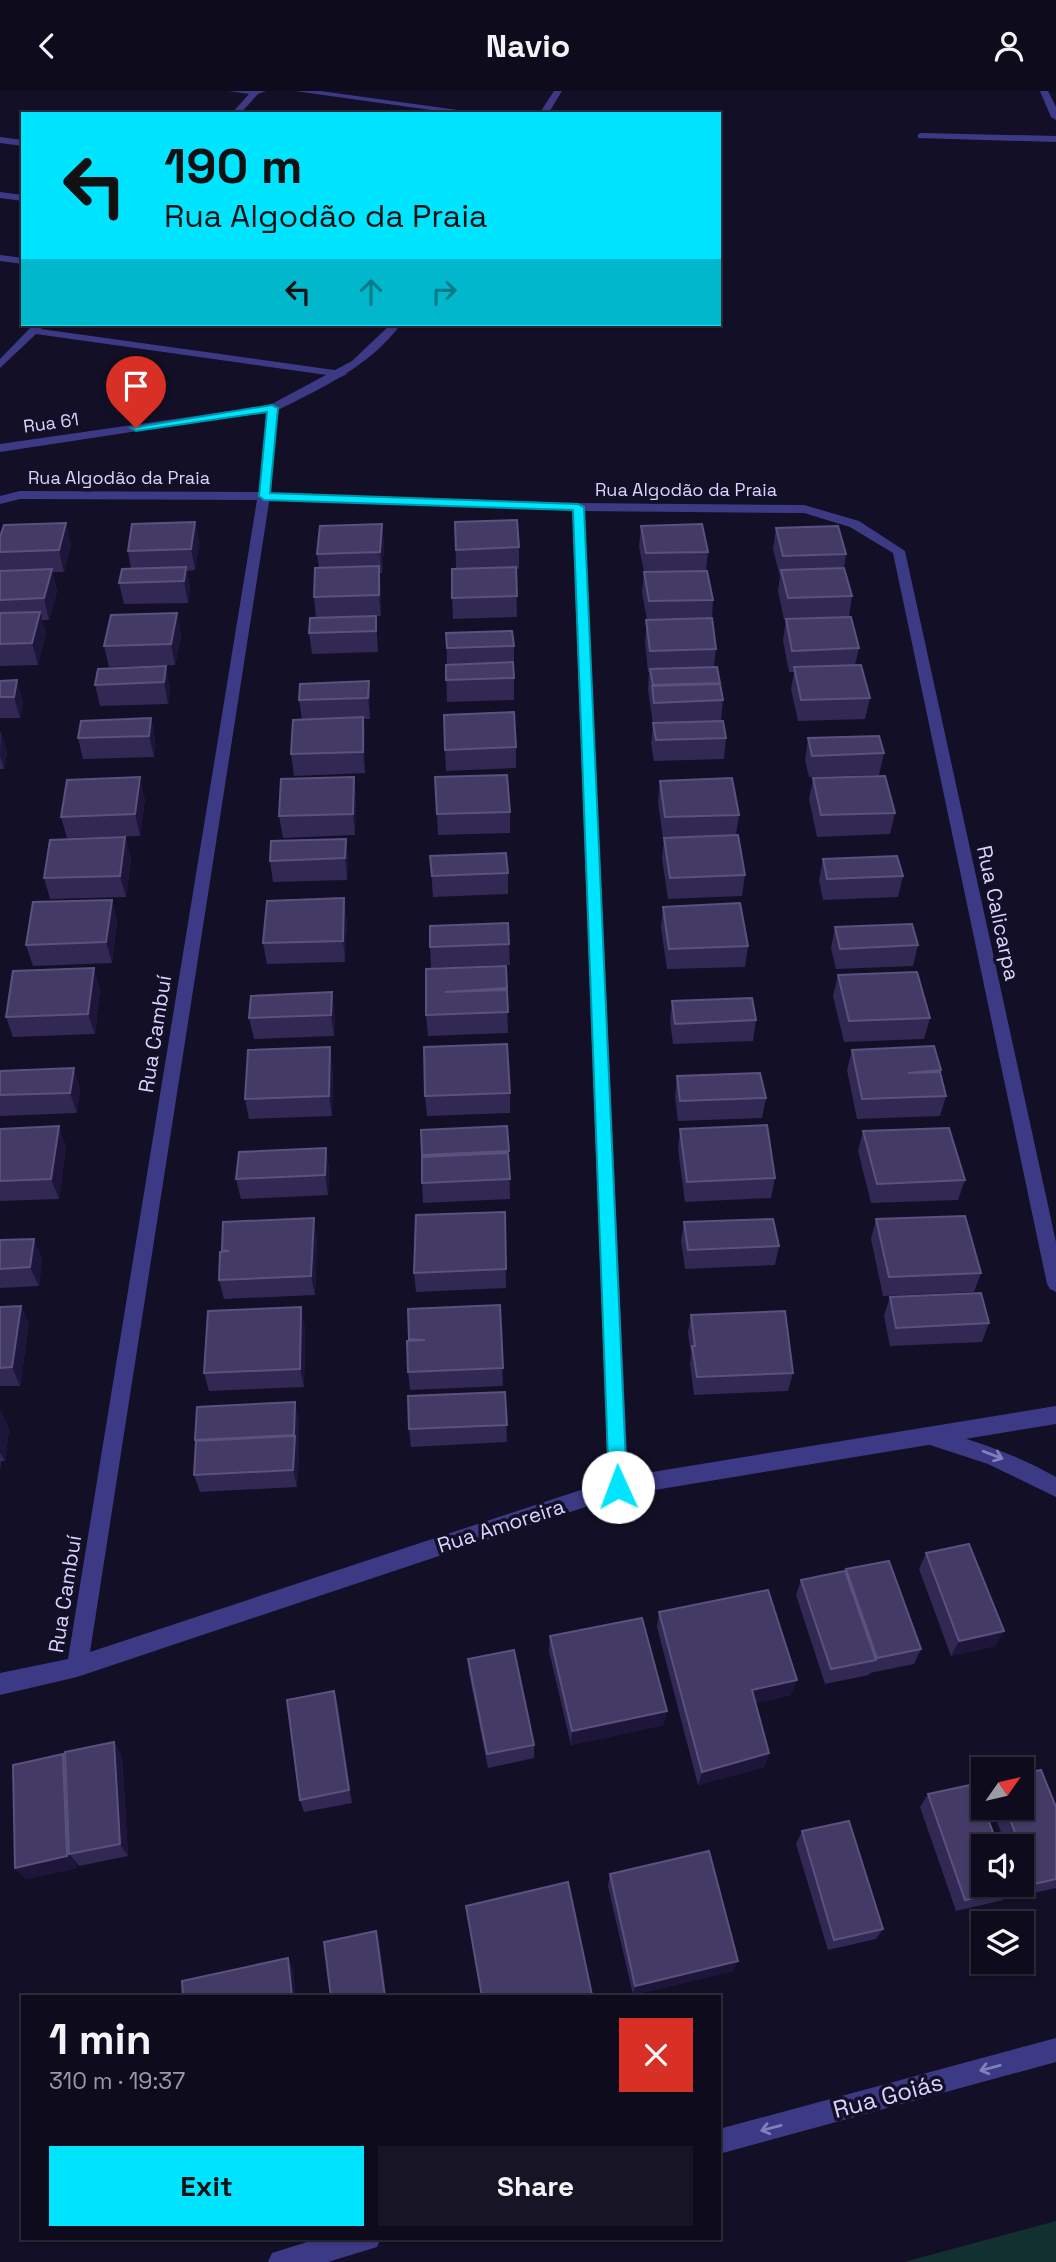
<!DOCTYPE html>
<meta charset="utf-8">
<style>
:root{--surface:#0e0b1c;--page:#171425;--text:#f1f3f6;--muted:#9b9ba3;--line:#2e2b3b;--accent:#00e5ff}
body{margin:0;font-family:"Space Grotesk",sans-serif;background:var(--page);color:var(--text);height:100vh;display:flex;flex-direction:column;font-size:26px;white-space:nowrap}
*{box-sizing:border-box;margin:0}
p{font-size:23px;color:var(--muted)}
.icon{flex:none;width:38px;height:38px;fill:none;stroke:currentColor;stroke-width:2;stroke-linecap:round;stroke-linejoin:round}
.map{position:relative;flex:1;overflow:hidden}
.side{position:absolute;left:21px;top:1904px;width:700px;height:245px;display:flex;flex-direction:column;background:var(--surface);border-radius:0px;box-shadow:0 2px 5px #0004,0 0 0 2px var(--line)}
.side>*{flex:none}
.guide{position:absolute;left:21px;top:21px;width:700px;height:214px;border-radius:0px;box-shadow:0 2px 5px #0004,0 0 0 2px var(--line);background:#00e5ff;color:#111;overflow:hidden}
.needle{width:46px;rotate:56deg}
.buttons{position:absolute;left:971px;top:1666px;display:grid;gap:14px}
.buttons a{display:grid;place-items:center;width:63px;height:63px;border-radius:0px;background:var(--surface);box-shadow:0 2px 5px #0004,0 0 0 2px var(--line);font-size:35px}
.pin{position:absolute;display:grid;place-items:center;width:60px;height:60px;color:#fff;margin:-72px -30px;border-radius:50% 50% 50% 0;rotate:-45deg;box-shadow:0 0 7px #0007}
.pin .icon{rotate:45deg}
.me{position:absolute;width:77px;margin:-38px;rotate:358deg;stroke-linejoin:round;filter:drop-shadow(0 0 5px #0008)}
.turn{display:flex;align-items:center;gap:24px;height:147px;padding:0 28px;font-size:32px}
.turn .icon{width:91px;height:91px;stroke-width:2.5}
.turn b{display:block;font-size:49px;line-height:60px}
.lanes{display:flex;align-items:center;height:66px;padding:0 28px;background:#0003;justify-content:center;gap:35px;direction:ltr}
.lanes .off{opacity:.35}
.round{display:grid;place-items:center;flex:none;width:74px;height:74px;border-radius:0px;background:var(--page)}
.overview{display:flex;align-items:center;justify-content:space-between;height:119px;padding:0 28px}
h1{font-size:42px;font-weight:600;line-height:52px}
.action{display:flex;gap:14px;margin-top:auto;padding:14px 28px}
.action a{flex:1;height:80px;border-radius:0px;background:var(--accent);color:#111;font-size:28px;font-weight:600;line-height:80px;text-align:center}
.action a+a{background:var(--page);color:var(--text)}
header{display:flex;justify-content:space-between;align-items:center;height:91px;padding:0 28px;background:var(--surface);font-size:32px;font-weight:600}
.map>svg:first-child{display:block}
.green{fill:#12302f}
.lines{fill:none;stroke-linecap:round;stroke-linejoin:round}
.minor{fill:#3d3a85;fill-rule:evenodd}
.tertiary{fill:#3d3a85;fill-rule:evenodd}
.wall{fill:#312854}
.shaded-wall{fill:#1d163a}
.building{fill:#433a66;stroke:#5a527e;stroke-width:2}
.oneway{stroke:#837fbc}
.route{fill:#00e5ff;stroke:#0095a6;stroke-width:2}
.labels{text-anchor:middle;stroke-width:7;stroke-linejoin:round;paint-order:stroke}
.far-street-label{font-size:18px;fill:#d9d4ff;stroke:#130f26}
.street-label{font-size:21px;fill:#d9d4ff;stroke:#130f26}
.near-street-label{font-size:24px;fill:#d9d4ff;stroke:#130f26}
</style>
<header><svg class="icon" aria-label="back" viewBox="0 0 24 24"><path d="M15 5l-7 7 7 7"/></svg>Navio<svg class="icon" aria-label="person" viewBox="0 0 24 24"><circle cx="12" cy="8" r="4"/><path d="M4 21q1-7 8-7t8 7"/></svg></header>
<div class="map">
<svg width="1056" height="2171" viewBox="0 0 1056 2171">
<rect width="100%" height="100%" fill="#130f26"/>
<path class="green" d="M1056,2130V2171H904Z"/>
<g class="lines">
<path class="minor" d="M229,0H266L258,3L240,23H231L249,3Z
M295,0H320L487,23H459Z
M1040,0H1048L1056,16V29L1051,26Z
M921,42L1056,45V51L918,47V43Z
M0,46L23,49V55L0,52Z
M0,101L23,104V110L0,107Z
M0,164L23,167V173L0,170Z
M34,233H45L41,238L341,280L347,283L341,286L36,243L0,277V268Z
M272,314L276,315V319L0,361V353Z
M20,400L264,401L270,405L90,1561L608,1390L572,416L578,412L584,416L628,1385L1056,1315V1333L618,1405L77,1586L0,1604V1582L68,1568L257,409L20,408L0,413V405Z
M1056,1947V1971L719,2063V2038Z
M320,2147H381L377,2156L328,2171H268L272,2162Z"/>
<path class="tertiary" d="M554,0H562L548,23H539Z
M391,233H401C370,275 324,296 278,319L270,402L578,412L804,414L859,430L905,460L1056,1151V1201L1050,1198L1047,1193L893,462L850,436L804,422L578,420L260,408L268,315L352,270Z
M928,1336C972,1349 1016,1363 1056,1386V1406L988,1373L921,1351L918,1345L921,1339Z"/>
</g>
<path class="wall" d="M195,431L199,452L195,479L187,480L190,497L188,512L124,513L119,492L131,478L128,460Z
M455,431L519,456V478H516L517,526L453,528L452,507L456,478Z
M382,433L384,455L382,482H380L381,525H376L378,561L312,563L309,542L316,527L314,506L319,477L317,463Z
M641,435L708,461L706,480L713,509L712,527L716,558L714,576L720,592L723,609L721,630L726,647L724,668L654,670L651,653L653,633L648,599L649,581H648L645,550L647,529L642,502L644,481L639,456Z
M776,437L846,463L844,477L852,505L849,526L859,557L855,574L870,607L865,628L798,630L791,598L794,581H789L783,549L786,528L784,529L778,500L780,486L773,458Z
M0,446L71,453L64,481H52L57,500L49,529H42L46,542L38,574L0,575Z
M177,522L181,544L175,574L109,576L104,555Z
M446,542L514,555V609L447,611L446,574L447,573Z
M166,575L170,597L168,613L100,615L95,594Z
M0,590L23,610L20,627H0Z
M369,590L370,612V628H364L365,648V682L294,685L291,663L302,628L299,609Z
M151,627L155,649L154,666L83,668L78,647Z
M0,640L7,661L4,678H0Z
M808,647L884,662L879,684L809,686L805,669Z
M516,656V677L446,680L445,659Z
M354,686L356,707L355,744L283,747L279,725Z
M435,686L510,721V742L438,744Z
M813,687L895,722L890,743L817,746L809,708Z
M660,690L739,724L736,744L745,784L742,805L668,808L662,768L664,748H663L658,711Z
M145,708L140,745L67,747L61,726Z
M125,746L131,767L126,806L50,808L44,787Z
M346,748L348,769L347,789L273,791L270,770Z
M430,765L508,782V803L433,806Z
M823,768L903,785L898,806L823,809L819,789Z
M112,809L117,830L112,872L33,875L26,854Z
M663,816L748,855L745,876L667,878L661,837Z
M347,828L345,871L267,873L263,852Z
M835,836L918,854L913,875L836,878L831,857Z
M509,853L510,874L431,877L430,856Z
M506,875L508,942L428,945L426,924Z
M838,884L930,927L924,948L844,951L833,905Z
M100,898L95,943L13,946L6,926Z
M672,910L756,929L753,950L673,953L670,930Z
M335,922L334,945L254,948L249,927Z
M852,959L941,979L940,982L946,1005L940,1025L857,1028L847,979Z
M333,977L332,1025L249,1028L245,1008Z
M0,980L80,997L77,1022L0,1025Z
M677,985L766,1007L762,1027L678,1030L675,1006Z
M510,1002V1022L427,1025L425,1005Z
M0,1038L66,1055L59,1108L0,1110Z
M680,1038L775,1087L771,1107L685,1111L678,1058Z
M421,1039L509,1060L510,1108L423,1112L422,1092Z
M863,1040L965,1089L958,1109L871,1112L858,1060Z
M326,1057L329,1077L328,1104L241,1108L236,1088Z
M505,1121L506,1197L416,1201L414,1182Z
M876,1128L981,1182L974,1201L883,1205L871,1148Z
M684,1131L779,1155L775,1174L685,1178L681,1150Z
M317,1146L315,1204L224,1208L219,1189L222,1159Z
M0,1149L42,1167L39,1195L0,1197Z
M890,1206L989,1232L982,1251L890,1255L884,1225Z
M500,1214L503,1295L410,1299L408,1281V1218Z
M21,1215L29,1233L20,1295H0V1216Z
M691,1224L793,1282L788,1300L694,1304L690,1273L691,1262L688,1242Z
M305,1235L304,1296L209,1300L204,1282Z
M505,1301L507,1351L411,1356L409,1338Z
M0,1320L9,1338L5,1370H1L0,1380Z
M299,1329V1363L297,1396L200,1401L194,1384L196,1351L195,1349Z
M926,1462L1004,1540L995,1555L951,1565L919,1478Z
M846,1478L921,1558L914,1573L870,1582L869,1584L825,1593L796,1504L801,1489L845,1480Z
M659,1521L791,1604L755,1612L769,1662L764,1676L698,1694L657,1536Z
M550,1545L664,1634L571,1654L549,1560Z
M468,1568L534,1654V1667L488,1677L469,1583Z
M338,1614L352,1712L304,1721L300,1709Z
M114,1651L122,1665L128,1765L79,1775L77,1772V1777L26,1788L15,1777L63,1663L65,1666Z
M928,1703L1013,1798L1003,1809L956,1820L920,1716Z
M1056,1716V1797L1024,1804L1020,1794H1022V1755H1006L992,1717Z
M802,1740L883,1838L876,1848L828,1859L796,1753Z
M610,1783L733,1880L633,1904L608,1795Z"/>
<path class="shaded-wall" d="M195,431L199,452L195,479L191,458Z
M66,432L71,453L64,481L59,459Z
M382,433L384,455L382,482L380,461Z
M379,475L381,497V525L379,504Z
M186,476L190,497L188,512L184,490Z
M52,478L57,500L49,529L44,507Z
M40,521L46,542L38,574L32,552Z
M177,522L181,544L175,574L171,553Z
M166,575L170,597L168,613L164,591Z
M17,589L23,610L20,627L14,606Z
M369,590L370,612V628L368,607Z
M363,626L365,648V682L363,661Z
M151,627L155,649L154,666L149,645Z
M1,640L7,661L4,678L0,665Z
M140,686L145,708L140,745L135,723Z
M354,686L356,707L355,744L353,723Z
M125,746L131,767L126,806L120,785Z
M346,748L348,769L347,789L345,767Z
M344,807L347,828L345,871L343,850Z
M112,809L117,830L112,872L106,851Z
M94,877L100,898L95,943L88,923Z
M332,901L335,922L334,945L331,924Z
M330,956L333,977L332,1025L329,1005Z
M74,977L80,997L77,1022L70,1002Z
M59,1035L66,1055L59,1108L51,1088Z
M326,1057L329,1077L328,1104L325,1084Z
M314,1127L317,1146L315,1204L311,1185Z
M34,1148L42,1167L39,1195L30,1176Z
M21,1215L29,1233L20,1295L12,1276Z
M301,1216L305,1235L304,1296L300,1278Z
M295,1311L299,1329V1363L297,1396L293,1379L295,1347Z
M0,1320L9,1338L5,1370L0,1362Z
M1004,1540L995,1555L951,1565L959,1550Z
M797,1589L791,1604L747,1614L752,1599Z
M334,1600L338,1614L352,1712L349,1699Z
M667,1620L664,1634L571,1654L572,1640Z
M114,1651L122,1665L128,1765L120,1753Z
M769,1662L764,1676L698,1694L702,1681Z
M63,1663L72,1676L69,1763L77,1772V1777L26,1788L15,1777Z
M376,1840L379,1850L387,1906H385Z
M288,1867L293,1877L296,1906H292Z
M738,1870L733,1880L633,1904L635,1895Z"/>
<path class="building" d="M517,429L519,456L456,459L455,431Z
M195,431L191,458L128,460L132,433Z
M66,432L59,459L0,461V446L4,434Z
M382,433L380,461L317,463L320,435Z
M702,433L708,461L646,462L641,435Z
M838,435L846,463L783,465L776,437Z
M379,475V504L314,506L315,477Z
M186,476L184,490L119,492L122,478Z
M516,476L517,505L452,507V478Z
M844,477L852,505L788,507L781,479Z
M52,478L44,507L0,509V480Z
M707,480L713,509L649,510L644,481Z
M40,521L32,552L0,553V522Z
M177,522L171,553L104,555L111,524Z
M376,525V540L309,542L310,527Z
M851,526L859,557L792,560L786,528Z
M712,527L716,558L650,560L646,529Z
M512,540L514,555L447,557L446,542Z
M513,571L514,587L446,589V574Z
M861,574L870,607L801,609L794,576Z
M166,575L164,591L95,594L98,578Z
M717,576L720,592L653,594L650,578Z
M17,589L14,606H0V590Z
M369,590L368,607L299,609L300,593Z
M720,593L723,609L654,612L652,595Z
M514,621L516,656L445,659L444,624Z
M363,626V661L291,663L293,629Z
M151,627L149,645L78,647L81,630Z
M723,630L726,647L656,649L653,632Z
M879,645L884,662L812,665L808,647Z
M507,684L510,721L437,723L435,686Z
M885,685L895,722L821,724L813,687Z
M140,686L135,723L61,726L67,689Z
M354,686L353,723L279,725L281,688Z
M732,687L739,724L665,726L660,690Z
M738,744L745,784L670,787L664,747Z
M125,746L120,785L44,787L50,749Z
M346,748L345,767L270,770L271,750Z
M506,762L508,782L432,785L430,765Z
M897,765L903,785L827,788L823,768Z
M344,807L343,850L263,852L267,810Z
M112,809L106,851L26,854L33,811Z
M740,812L748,855L669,858L663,816Z
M508,832L509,853L430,856V835Z
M912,833L918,854L840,858L835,836Z
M506,875L507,897L445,901L507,899L508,921L426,924V878Z
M94,877L88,923L6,926L13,880Z
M917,881L930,927L849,930L838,884Z
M332,901L331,924L249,927L251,905Z
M752,907L756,929L675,933L672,910Z
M507,953L510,1002L425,1005L424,956Z
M934,955L941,979L908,982L940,981L946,1005L862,1008L852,959Z
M330,956L329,1005L245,1008L248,959Z
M74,977L70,1002L0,1004V980Z
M760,982L766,1007L680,1010L677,985Z
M767,1034L775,1087L687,1091L680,1038Z
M59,1035L51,1088L0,1090V1038Z
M507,1035L509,1060L422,1064L421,1039Z
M949,1037L965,1089L877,1093L863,1040Z
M326,1057L325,1084L236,1088L239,1061Z
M508,1062L510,1088L422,1092V1066Z
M505,1121L506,1178L414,1182L416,1124Z
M965,1125L981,1182L889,1186L876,1128Z
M314,1127L311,1185L219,1189L220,1161L229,1160L222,1159L223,1131Z
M773,1128L779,1155L688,1159L684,1131Z
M34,1148L30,1176L0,1178V1149Z
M981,1202L989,1232L896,1237L890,1206Z
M500,1214L503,1277L408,1281L407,1250L425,1249L409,1248L408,1218Z
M21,1215L12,1276L0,1277V1216Z
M301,1216L300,1278L204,1282L208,1220Z
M785,1220L793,1282L697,1286L692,1255H695L691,1224Z
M505,1301L507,1334L409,1338L408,1305Z
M295,1311L294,1344L195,1349L197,1316Z
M295,1345L293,1379L194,1384L196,1350Z
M969,1453L1004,1540L959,1550L926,1462Z
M889,1470L921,1558L877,1567L846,1478Z
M845,1480L876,1569L831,1578L801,1489Z
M768,1499L797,1589L752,1599L769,1662L702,1681L659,1521Z
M642,1527L667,1620L572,1640L550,1545Z
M514,1559L534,1654L487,1663L468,1568Z
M334,1600L349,1699L300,1709L287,1609Z
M114,1651L120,1753L69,1763L65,1661Z
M63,1663L67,1765L15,1777L13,1674Z
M1041,1679L1056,1716V1788L1034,1793L1022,1760V1755H1020L1006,1717H1022V1683Z
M975,1693L998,1755H984V1794H1012L1013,1798L965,1809L928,1703Z
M849,1730L883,1838L834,1849L802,1740Z
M709,1760L738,1870L635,1895L610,1783Z
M568,1791L592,1904L583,1906H482L466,1815Z
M376,1840L385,1906H331L324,1851Z
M288,1867L292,1906H183L182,1890Z"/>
<defs><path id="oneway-shaft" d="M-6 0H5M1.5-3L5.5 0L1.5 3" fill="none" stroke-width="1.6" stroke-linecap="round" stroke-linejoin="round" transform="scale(1.75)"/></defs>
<g class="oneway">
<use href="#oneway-shaft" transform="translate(993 1364) rotate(21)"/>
<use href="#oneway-shaft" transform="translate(990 1977) rotate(165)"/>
<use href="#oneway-shaft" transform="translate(771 2037) rotate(165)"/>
</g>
<path class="route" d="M272,314L278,317L270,402L578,413L584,416L627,1396L625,1402L618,1404L612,1402L609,1396L573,419L264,409L259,405L267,321L136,340L131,337Z"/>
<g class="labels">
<g class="far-street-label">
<text transform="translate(51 332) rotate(-8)" y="6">Rua 61</text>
<text x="119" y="393">Rua Algodão da Praia</text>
<text x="686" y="405">Rua Algodão da Praia</text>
</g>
<g class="street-label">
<text transform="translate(998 822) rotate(78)" y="7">Rua Calicarpa</text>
<text transform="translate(155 943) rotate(-81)" y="7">Rua Cambuí</text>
<text transform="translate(501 1435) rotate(-18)" y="7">Rua Amoreira</text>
<text transform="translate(65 1503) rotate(-81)" y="7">Rua Cambuí</text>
</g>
<g class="near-street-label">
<text transform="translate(888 2005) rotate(-15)" y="8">Rua Goiás</text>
</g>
</g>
</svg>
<div class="buttons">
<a><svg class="needle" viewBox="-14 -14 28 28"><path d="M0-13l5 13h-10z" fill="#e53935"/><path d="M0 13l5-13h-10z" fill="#9b9ba3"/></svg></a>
<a><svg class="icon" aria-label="sound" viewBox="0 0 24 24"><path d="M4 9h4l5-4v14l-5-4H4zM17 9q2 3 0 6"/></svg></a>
<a><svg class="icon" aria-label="layers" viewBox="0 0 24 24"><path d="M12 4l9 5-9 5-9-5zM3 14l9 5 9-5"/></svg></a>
</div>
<div class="pin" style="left:136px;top:337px;background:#d93025"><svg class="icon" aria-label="arrive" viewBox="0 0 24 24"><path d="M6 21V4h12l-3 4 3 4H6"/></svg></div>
<svg class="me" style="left:618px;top:1396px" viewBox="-20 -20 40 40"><circle r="19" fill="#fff"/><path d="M0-13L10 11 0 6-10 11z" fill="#00e5ff"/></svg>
<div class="guide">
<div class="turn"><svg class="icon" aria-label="left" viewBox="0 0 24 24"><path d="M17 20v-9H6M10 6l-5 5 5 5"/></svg><div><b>190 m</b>Rua Algodão da Praia</div></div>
<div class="lanes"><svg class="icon" aria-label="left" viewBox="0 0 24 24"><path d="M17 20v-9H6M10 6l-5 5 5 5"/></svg><svg class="icon off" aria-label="ahead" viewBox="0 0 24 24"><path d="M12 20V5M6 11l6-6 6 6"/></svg><svg class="icon off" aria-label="right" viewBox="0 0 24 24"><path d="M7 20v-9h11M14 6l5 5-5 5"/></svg></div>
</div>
<section class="side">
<div class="overview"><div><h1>1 min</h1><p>310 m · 19:37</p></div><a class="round" style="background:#d93025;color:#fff"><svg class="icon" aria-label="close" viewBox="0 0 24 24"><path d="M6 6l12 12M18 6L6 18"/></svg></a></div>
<div class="action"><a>Exit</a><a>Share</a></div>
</section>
</div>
